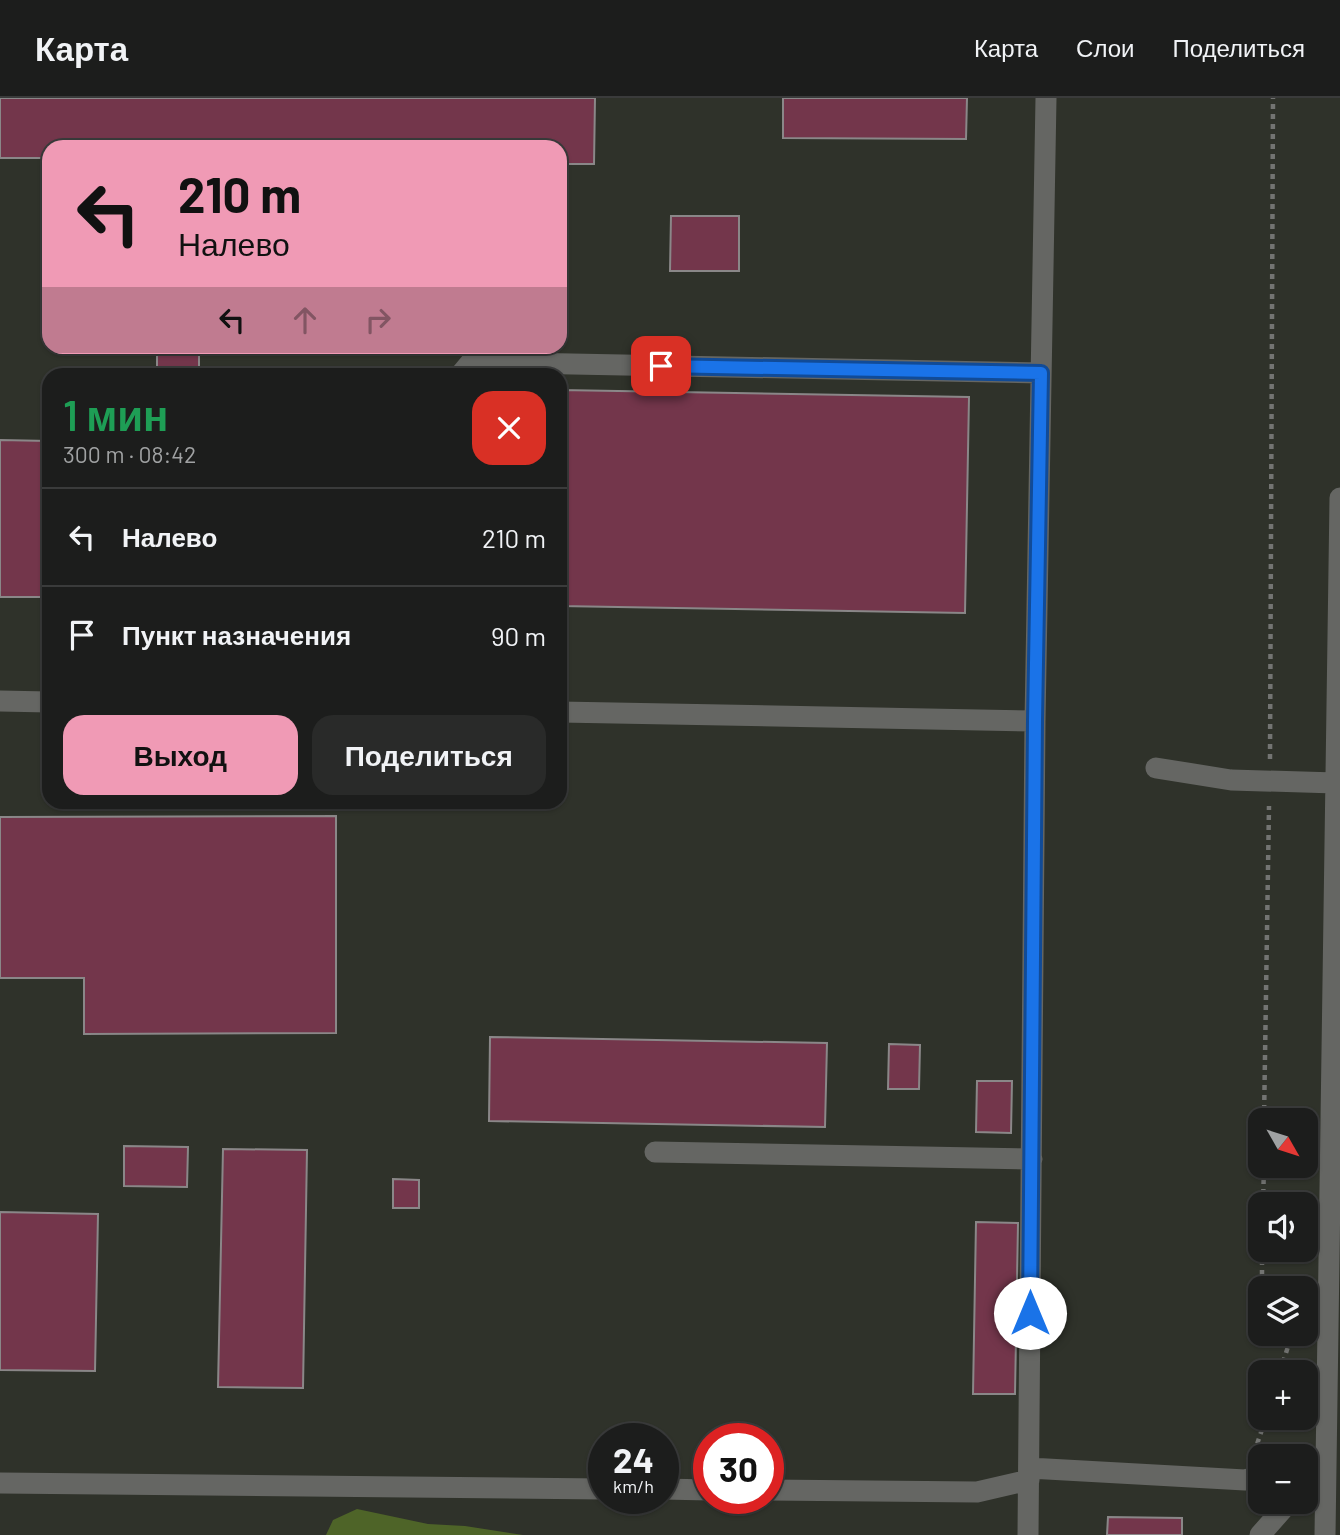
<!DOCTYPE html>
<html lang="ru">
<meta charset="utf-8">
<style>
:root{--surface:#1c1d1c;--page:#292a29;--text:#f1f3f6;--muted:#a0a2a3;--line:#3a3b3b;--accent:#f09ab5}
body{margin:0;font-family:Barlow,sans-serif;background:var(--page);color:var(--text);height:100vh;display:flex;flex-direction:column;font-size:26px;white-space:nowrap}
*{box-sizing:border-box;margin:0}
p{font-size:23px;color:var(--muted)}
.icon{flex:none;width:38px;height:38px;fill:none;stroke:currentColor;stroke-width:2;stroke-linecap:round;stroke-linejoin:round}
.map{position:relative;flex:1;overflow:hidden}
.side{position:absolute;left:42px;top:270px;width:525px;height:441px;display:flex;flex-direction:column;background:var(--surface);border-radius:21px;box-shadow:0 2px 5px #0004,0 0 0 2px var(--line)}
.side>*{flex:none}
.guide{position:absolute;left:42px;top:42px;width:525px;height:214px;border-radius:21px;box-shadow:0 2px 5px #0004,0 0 0 2px var(--line);background:#f09ab5;color:#111;overflow:hidden}
.needle{width:46px;rotate:129deg}
.controls{position:absolute;left:1248px;top:1010px;display:grid;gap:14px}
.controls a{display:grid;place-items:center;width:70px;height:70px;border-radius:14px;background:var(--surface);box-shadow:0 2px 5px #0004,0 0 0 2px var(--line);font-size:35px}
.speed{position:absolute;left:588px;top:1325px;display:flex;gap:14px;font-size:35px;font-weight:700;text-align:center}
.speed>*{display:grid;place-content:center;width:91px;height:91px;border-radius:50%;background:var(--surface);box-shadow:0 2px 5px #0004,0 0 0 2px var(--line);line-height:1}
.speed small{font-size:18px;font-weight:400}
.speed .limit{border:10px solid #d22;background:#fff;color:#111}
.pin{position:absolute;display:grid;place-items:center;width:60px;height:60px;color:#fff;margin:-30px;border-radius:14px;box-shadow:0 4px 10px #0006}
.me{position:absolute;width:77px;margin:-38px;rotate:0deg;stroke-linejoin:round;filter:drop-shadow(0 0 5px #0008)}
.turn{display:flex;align-items:center;gap:24px;height:147px;padding:0 21px;font-size:32px}
.turn .icon{width:91px;height:91px;stroke-width:2.5}
.turn b{display:block;font-size:49px;line-height:60px}
.lanes{display:flex;align-items:center;height:66px;padding:0 21px;background:#0003;justify-content:center;gap:35px;direction:ltr}
.lanes .off{opacity:.35}
.round{display:grid;place-items:center;flex:none;width:74px;height:74px;border-radius:21px;background:var(--page)}
.headline{display:flex;align-items:center;justify-content:space-between;height:119px;padding:0 21px}
h1{font-size:42px;font-weight:600;line-height:52px;color:#1e9e55}
.primary-button{display:flex;gap:14px;margin-top:auto;padding:14px 21px}
.primary-button a{flex:1;height:80px;border-radius:21px;background:var(--accent);color:#111;font-size:28px;font-weight:600;line-height:80px;text-align:center}
.primary-button a+a{background:var(--page);color:var(--text)}
ul{padding:0;list-style:none}
li{display:flex;align-items:center;gap:21px;height:98px;padding:0 21px;border-top:2px solid var(--line)}
li div{flex:1}
li b{display:block;font-size:26px}
li em{font-style:normal}
header{display:flex;align-items:center;gap:42px;box-sizing:border-box;height:98px;padding:0 35px;background:var(--surface);border-bottom:2px solid var(--line)}
header strong{font-size:33px}
nav{display:flex;gap:38px;margin-inline-start:auto;font-size:24px}
.map>svg:first-child{display:block}
.built{fill:#2f322a;fill-rule:evenodd}
.forest{fill:#4e6428}
.building{fill:#73364b;stroke:#8a8788;stroke-width:2}
.lines{fill:none;stroke-linecap:round;stroke-linejoin:round}
.path{stroke:#737472;stroke-width:4.5;stroke-dasharray:5 5;stroke-linecap:butt}
.minor{stroke:#656663;stroke-width:21}
.route-casing{stroke:#114b97;stroke-width:18}
.route{stroke:#1a73e8;stroke-width:12}
</style>
<header>
<strong>Карта</strong>
<nav><a>Карта</a><a>Слои</a><a>Поделиться</a></nav>
</header>
<div class="map">
<svg width="1340" height="1437" viewBox="0 0 1340 1437">
<rect width="100%" height="100%" fill="#262725"/>
<path class="built" d="M0,0H1340V1437H0ZM49,49H560V248H49ZM49,276H560V704H49ZM1260,1022H1306V1068H1260ZM1260,1106H1306V1152H1260ZM1260,1190H1306V1236H1260ZM1260,1274H1306V1320H1260ZM604,1340H663V1400H604ZM709,1340H768V1400H709ZM1260,1358H1306V1404H1260Z"/>
<path class="forest" d="M357,1411L428,1426L465,1428L523,1437H326L333,1422Z"/>
<path class="building" d="M0,0H595L594,66H560V49H49V60H0Z
M783,0H967L966,41L783,40Z
M671,118H739V173H670Z
M157,252H199V276H157Z
M560,292L969,299L965,515L560,508Z
M0,342L49,343V499H0Z
M336,718V935L84,936V880H0V719Z
M490,939L827,945L825,1029L489,1023Z
M889,946L920,947L919,991H888Z
M977,983H1012L1011,1035L976,1034Z
M124,1048L188,1049L187,1089L124,1088Z
M223,1051L307,1052L303,1290L218,1289Z
M393,1081L419,1082V1110H393Z
M0,1114L98,1116L95,1273L0,1272Z
M976,1124L1018,1125L1015,1296H973Z
M1108,1419L1182,1420V1437H1107Z"/>
<g class="lines">
<path class="path" d="M1270,661L1273,0
M1264,1022L1269,708
M1263,1106L1264,1068
M1262,1152V1185L1266,1190
M1280,1274L1292,1236
M1254,1355L1266,1320"/>
<path class="minor" d="M461,276L471,264L1041,275
M0,603L49,604
M560,614L1035,623
M1156,670L1231,682L1336,685
M655,1054L1032,1061
M1029,1370L1245,1382L1260,1378
M1306,1384L1325,1361
M0,1385L604,1391
M663,1391L709,1392
M768,1392L977,1394L1029,1382
M1028,1437L1035,623L1046,0
M1260,1437L1289,1404
M1325,1437L1340,400"/>
</g>
<g class="lines">
<defs>
<path id="route" d="M661,268L1041,275L1035,623L1030,1215"/>
</defs>
<use href="#route" class="route-casing"/>
<use href="#route" class="route"/>
</g>
</svg>
<div class="controls">
<a><svg class="needle" viewBox="-14 -14 28 28"><path d="M0-13l5 13h-10z" fill="#e53935"/><path d="M0 13l5-13h-10z" fill="#a0a2a3"/></svg></a>
<a><svg class="icon" aria-label="sound" viewBox="0 0 24 24"><path d="M4 9h4l5-4v14l-5-4H4zM17 9q2 3 0 6"/></svg></a>
<a><svg class="icon" aria-label="layers" viewBox="0 0 24 24"><path d="M12 4l9 5-9 5-9-5zM3 14l9 5 9-5"/></svg></a>
<a>+</a>
<a>−</a>
</div>
<div class="speed"><div>24<small>km/h</small></div><div class="limit">30</div></div>
<div class="pin" style="left:661px;top:268px;background:#d93025"><svg class="icon" aria-label="arrive" viewBox="0 0 24 24"><path d="M6 21V4h12l-3 4 3 4H6"/></svg></div>
<svg class="me" style="left:1030px;top:1215px" viewBox="-20 -20 40 40"><circle r="19" fill="#fff"/><path d="M0-13L10 11 0 6-10 11z" fill="#1a73e8"/></svg>
<div class="guide">
<div class="turn"><svg class="icon" aria-label="left" viewBox="0 0 24 24"><path d="M17 20v-9H6M10 6l-5 5 5 5"/></svg><div><b>210 m</b>Налево</div></div>
<div class="lanes"><svg class="icon" aria-label="left" viewBox="0 0 24 24"><path d="M17 20v-9H6M10 6l-5 5 5 5"/></svg><svg class="icon off" aria-label="ahead" viewBox="0 0 24 24"><path d="M12 20V5M6 11l6-6 6 6"/></svg><svg class="icon off" aria-label="right" viewBox="0 0 24 24"><path d="M7 20v-9h11M14 6l5 5-5 5"/></svg></div>
</div>
<section class="side">
<div class="headline"><div><h1>1 мин</h1><p>300 m · 08:42</p></div><a class="round" style="background:#d93025;color:#fff"><svg class="icon" aria-label="close" viewBox="0 0 24 24"><path d="M6 6l12 12M18 6L6 18"/></svg></a></div>
<ul>
<li><svg class="icon" aria-label="left" viewBox="0 0 24 24"><path d="M17 20v-9H6M10 6l-5 5 5 5"/></svg><div><b>Налево</b></div><em>210 m</em></li>
<li><svg class="icon" aria-label="arrive" viewBox="0 0 24 24"><path d="M6 21V4h12l-3 4 3 4H6"/></svg><div><b>Пункт назначения</b></div><em>90 m</em></li>
</ul>
<div class="primary-button"><a>Выход</a><a>Поделиться</a></div>
</section>
</div>
